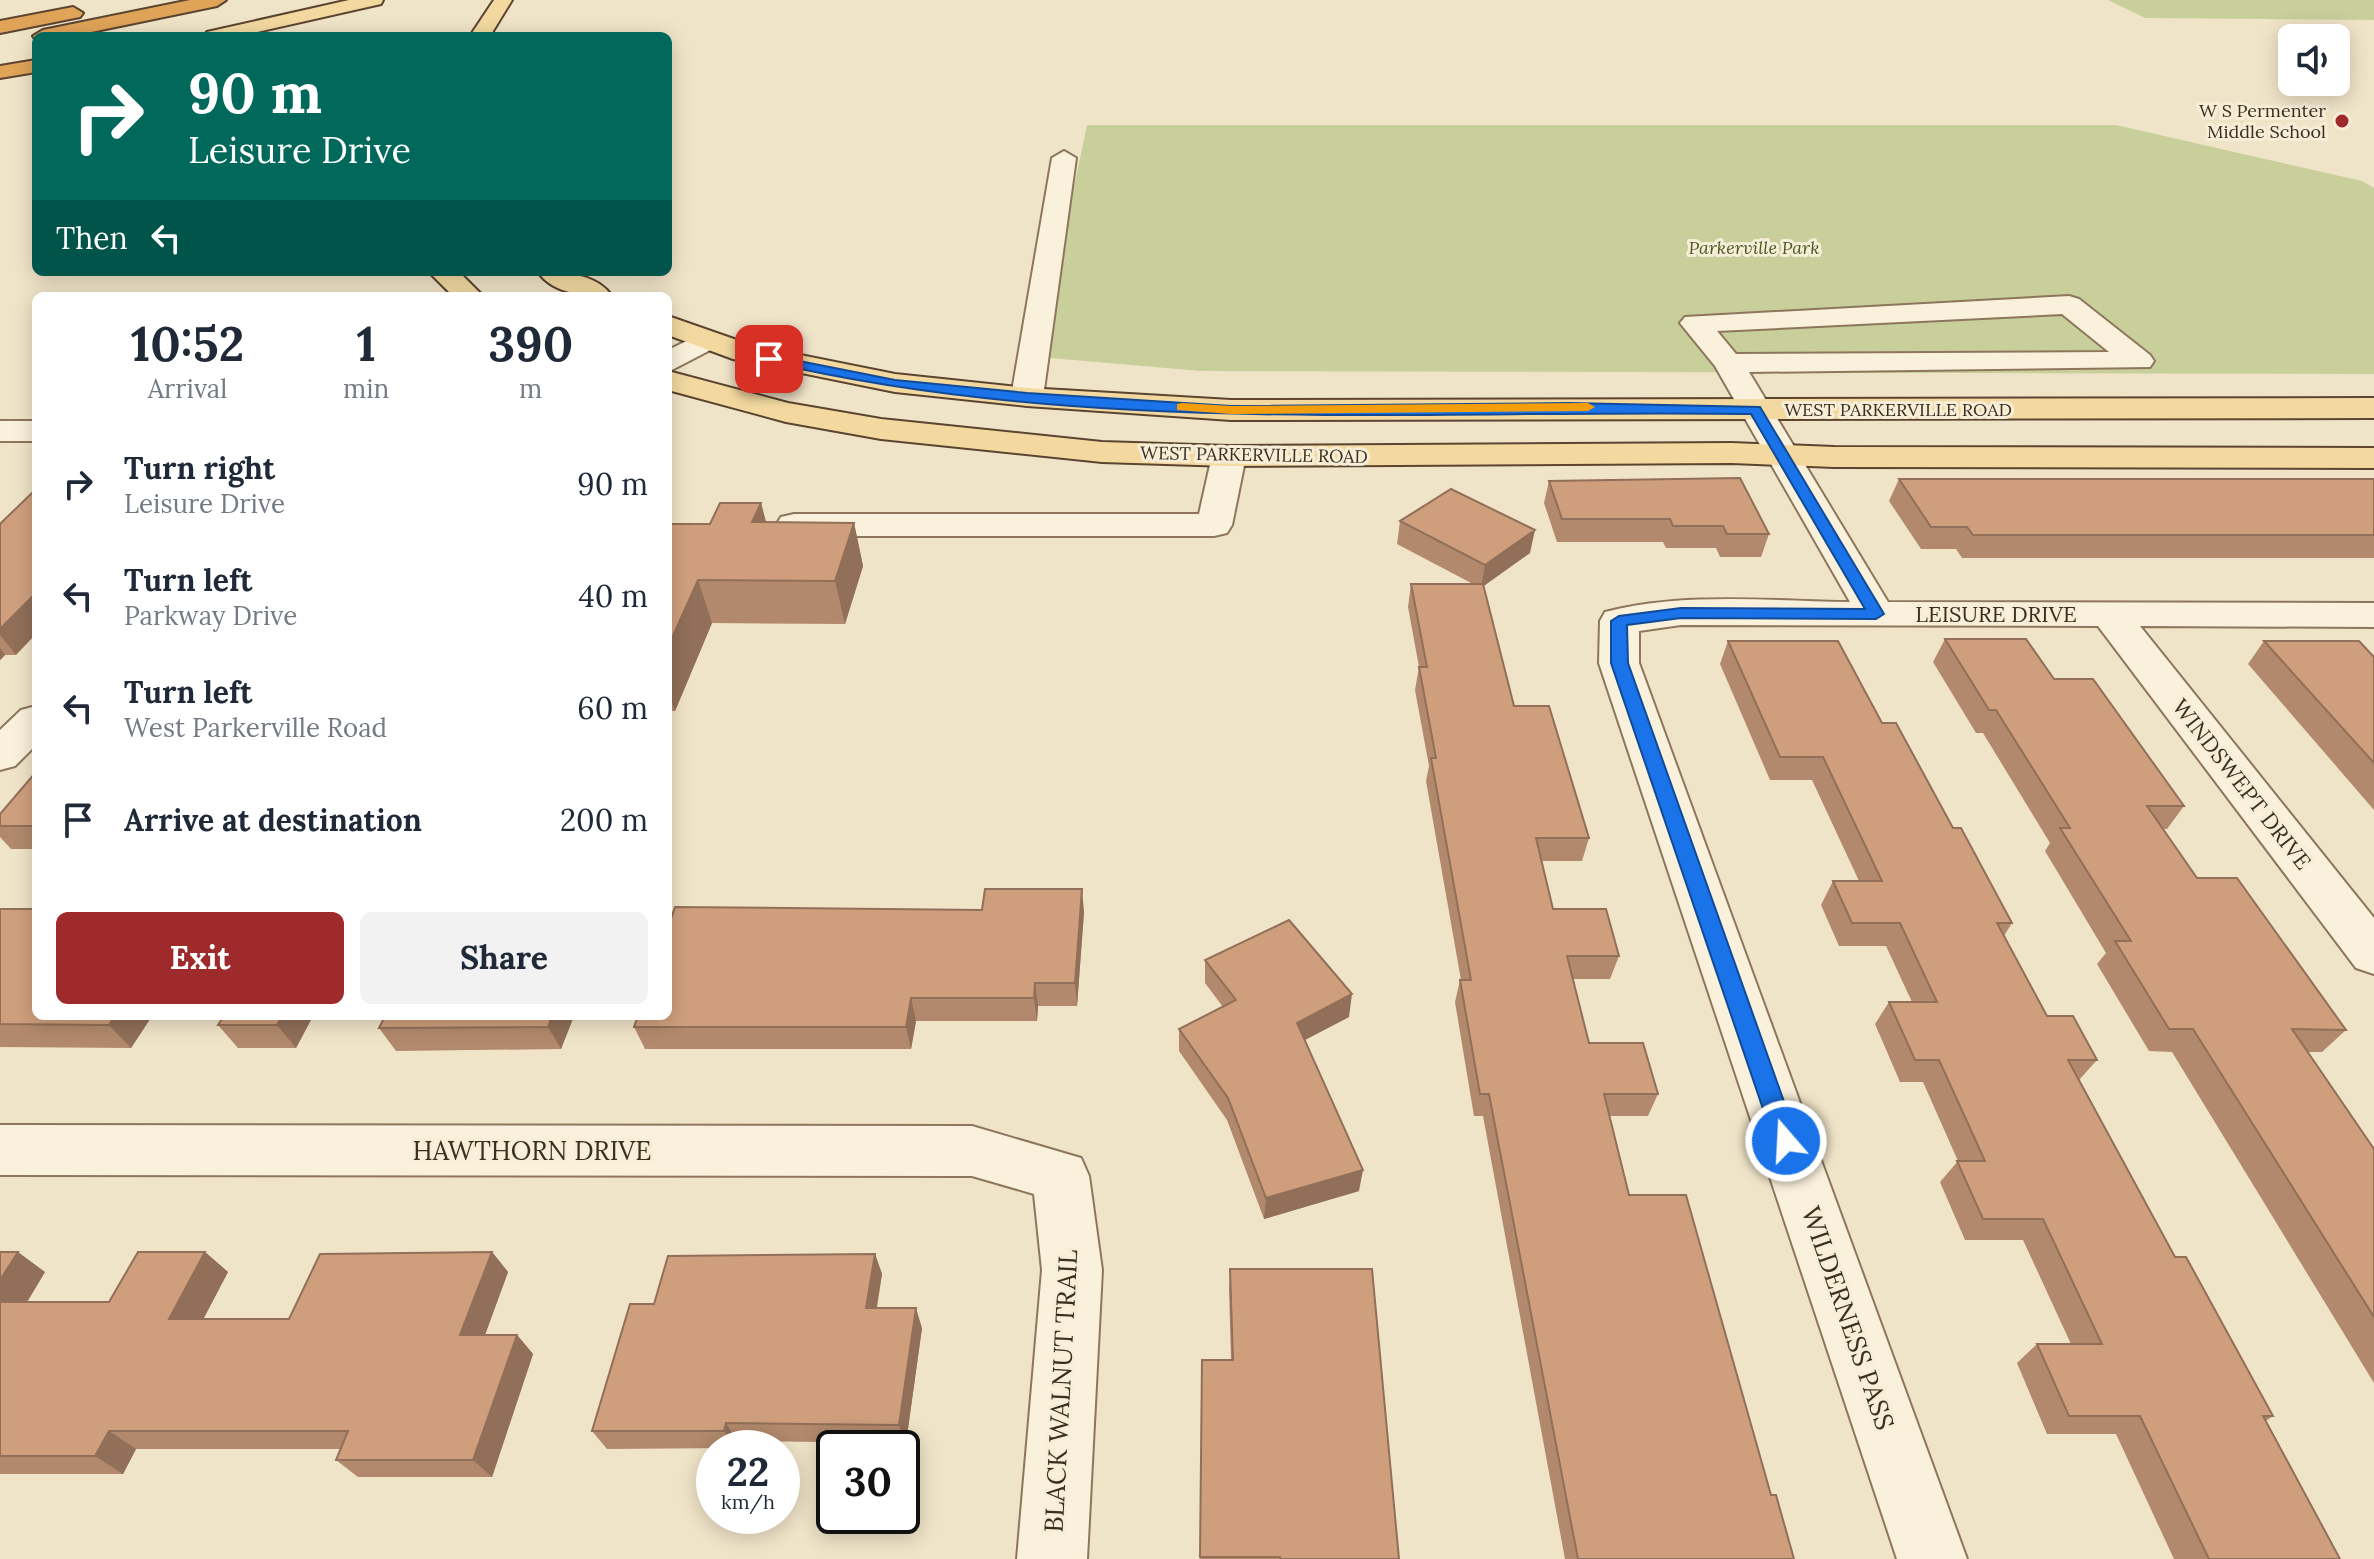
<!DOCTYPE html>
<style>
:root{--surface:#fff;--page:#f2f2f3;--text:#1f2937;--muted:#747a83;--accent:#9e2a2b}
body{margin:0;font-family:Lora,serif;background:var(--page);color:var(--text);height:100vh;display:flex;flex-direction:column;font-size:30px;white-space:nowrap}
*{box-sizing:border-box;margin:0}
p{font-size:26px;color:var(--muted)}
.icon{flex:none;width:44px;height:44px;fill:none;stroke:currentColor;stroke-width:2;stroke-linecap:round;stroke-linejoin:round}
.map{position:relative;flex:1;overflow:hidden}
.sheet{position:absolute;left:32px;top:292px;width:640px;height:728px;display:flex;flex-direction:column;background:var(--surface);border-radius:12px;box-shadow:0 4px 20px #0003}
.sheet>*{flex:none}
.top-card{position:absolute;left:32px;top:32px;width:640px;height:244px;border-radius:12px;box-shadow:0 4px 20px #0003;background:#00695c;color:#fff;overflow:hidden}
.fabs{position:absolute;left:2278px;top:24px;display:grid;gap:16px}
.fabs a{display:grid;place-items:center;width:72px;height:72px;border-radius:12px;background:var(--surface);box-shadow:0 4px 20px #0003;font-size:40px}
.speed{position:absolute;left:696px;top:1430px;display:flex;gap:16px;font-size:40px;font-weight:700;text-align:center}
.speed>*{display:grid;place-content:center;width:104px;height:104px;border-radius:50%;background:var(--surface);box-shadow:0 4px 20px #0003;line-height:1}
.speed small{font-size:20px;font-weight:400}
.speed .limit{border:4px solid #111;border-radius:12px;background:#fff;color:#111}
.pin{position:absolute;display:grid;place-items:center;width:68px;height:68px;color:#fff;margin:-34px;border-radius:16px;box-shadow:0 4px 12px #0006}
.me{position:absolute;width:88px;margin:-44px;rotate:341deg;stroke-linejoin:round;filter:drop-shadow(0 0 6px #0008)}
.turn{display:flex;align-items:center;gap:28px;height:168px;padding:0 24px;font-size:36px}
.turn .icon{width:104px;height:104px;stroke-width:2.5}
.turn b{display:block;font-size:56px;line-height:68px}
.then{display:flex;align-items:center;height:76px;padding:0 24px;background:#0003;gap:16px;font-size:30px}
.eta{display:flex;justify-content:space-evenly;align-items:center;height:136px;text-align:center}
.eta b{font-size:48px;font-weight:800;line-height:56px}
.action{display:flex;gap:16px;margin-top:auto;padding:16px 24px}
.action a{flex:1;height:92px;border-radius:12px;background:var(--accent);color:#fff;font-size:32px;font-weight:800;line-height:92px;text-align:center}
.action a+a{background:var(--page);color:var(--text)}
ul{padding:0;list-style:none}
li{display:flex;align-items:center;gap:24px;height:112px;padding:0 24px}
li div{flex:1}
li b{display:block;font-size:30px}
li em{font-style:normal}
.map>svg:first-child{display:block}
.green{fill:#c9cf9b}
.lines{fill:none;stroke-linecap:round;stroke-linejoin:round}
.minor-casing{stroke:#8d765c;stroke-width:4}
.major-casing{stroke:#5b4430;stroke-width:4}
.highway-casing{stroke:#5b4430;stroke-width:4}
.minor{fill:#faf1dc;fill-rule:evenodd}
.major{fill:#f3d9a0;fill-rule:evenodd}
.highway{fill:#e0a458;fill-rule:evenodd}
.wall{fill:#b2896c}
.shaded-wall{fill:#916f58}
.building{fill:#cf9f7d;stroke:#916f58;stroke-width:2}
.route{fill:#1a73e8;stroke:#114b97;stroke-width:2}
.slow{fill:#f59e0b}
.poi-dot{fill:#9e2a2b;stroke:#f7eed8;stroke-width:3}
.labels{text-anchor:middle;stroke-width:6;stroke-linejoin:round;paint-order:stroke}
.far-poi-label{font-size:18px;fill:#3d2e20;stroke:#f7eed8;text-anchor:end}
.far-park-label{font-size:18px;font-style:italic;fill:#4d5a26;stroke:#f7eed8}
.far-street-label{font-size:18px;fill:#3d2e20;stroke:#f7eed8}
.street-label{font-size:22px;fill:#3d2e20;stroke:#f7eed8}
.near-street-label{font-size:26px;fill:#3d2e20;stroke:#f7eed8}
</style>
<div class="map">
<svg width="2374" height="1559" viewBox="0 0 2374 1559">
<rect width="100%" height="100%" fill="#f0e4c8"/>
<path class="green" d="M2108,0H2374V20L2145,18Z
M1087,125H2116L2362,181L2374,188V374L1201,371L1038,357Z"/>
<g class="lines">
<defs>
<path id="minor" d="M1064,151L1076,158L1043,397L1038,404H1016L1011,397L1052,158Z
M2069,296L2079,299L2150,355L2154,361L2150,367L1749,372L1888,602L2374,603V627L2140,626L2374,918V974L2356,968L2098,626L1681,625L1639,631V663L1967,1559H1897L1599,663L1600,621L1605,612C1683,592 1770,601 1850,602L1715,366L1680,323L1685,317ZM2062,314L2109,352L1736,354L1717,331Z
M707,331L718,334L722,340L718,346L668,372V350Z
M0,421H36V441H0Z
M1229,446L1241,449L1246,456L1232,525L1227,533L1214,536H794L781,533L776,525L781,517L794,514H1199L1212,456L1217,449Z
M36,706V745L15,766L0,770V730L21,710Z
M0,1125L972,1126L1081,1158L1089,1176L1102,1270L1087,1559H1017L1042,1270L1034,1194L972,1176L0,1175Z"/>
<path id="major" d="M349,0H383L381,4L240,36H204L207,32Z
M494,0H512L490,36H470Z
M429,272H459L483,296H453Z
M538,272C563,272 596,273 612,296C587,296 554,295 538,272Z
M668,316L751,345L895,374L1027,388L1231,400L2374,398V418L1231,420L1027,406L895,392L733,359L668,335Z
M668,371L788,403L881,419L1102,442L1229,446L1732,443L1834,447L2374,448V468L1834,467L1732,463L1229,466L1102,462L881,439L786,422L668,390Z"/>
<path id="highway" d="M190,0H226L217,6L72,36H36V40L33,36L43,30Z
M73,7L83,13L80,17L0,33V21Z
M36,60V72L0,78V66Z"/>
</defs>
<use href="#minor" class="minor-casing"/>
<use href="#major" class="major-casing"/>
<use href="#highway" class="highway-casing"/>
<use href="#minor" class="minor"/>
<use href="#major" class="major"/>
<use href="#highway" class="highway"/>
</g>
<path class="wall" d="M1899,479H2374V558H1962L1956,549H1921L1889,501Z
M1549,481L1769,534L1761,557H1720L1716,548H1666L1663,542H1557L1544,503Z
M761,503L766,522L854,523L863,566L845,624L712,623L675,711H668V524H710Z
M1400,521L1530,553L1483,586L1514,706L1589,838L1582,861H1542L1553,909L1619,956L1610,979H1573L1589,1043L1658,1094L1648,1116H1610L1629,1195L1771,1495L1794,1559H1565L1483,1116H1474L1455,1002L1460,980H1461L1426,781L1429,766L1415,690L1419,667L1408,607L1411,584H1473L1397,544Z
M0,524L16,655H5L0,660Z
M1945,639L2054,679L2184,806L2167,829H2163L2197,878L2346,1030L2322,1052H2308L2374,1149V1383L2172,1052L2149,1051L2097,964L2106,953L2045,851L2050,843L1983,733H1976L1933,662Z
M1728,641L1882,723L1953,828L2012,923L2004,936L2047,1016L2097,1060L2079,1080L2175,1257L2273,1416L2266,1421L2340,1559H2174L2116,1434H2047L2017,1363L2037,1344H2071L2023,1240H1965L1940,1182L1958,1161L1923,1082H1900L1875,1024L1889,1002H1912L1886,946H1839L1821,905L1833,881H1859L1812,780H1770L1720,664Z
M2264,641L2374,657V810L2248,664Z
M36,772V849H11L0,837V814Z
M0,909L152,1016L131,1048L0,1047Z
M1084,912L1077,1006H1038L1037,1021H916L911,1049H645L634,1027Z
M1205,960L1349,1017L1305,1040L1359,1191L1264,1219L1227,1120L1179,1051V1029L1223,1007L1205,983Z
M224,1016H313L296,1048H238L218,1025Z
M574,1016L561,1049L396,1051L379,1028Z
M0,1252L45,1272L27,1302H109L205,1252L228,1272L203,1319H289L492,1252L508,1272L485,1335H517L533,1354L492,1477H358L336,1460L341,1449H136L123,1474H0Z
M875,1254L882,1274L877,1308L922,1328L906,1443L737,1441L736,1448L607,1449L592,1431L654,1304Z
M1230,1269L1399,1559H1200L1202,1360H1231L1229,1289Z"/>
<path class="shaded-wall" d="M761,503L772,545L752,522Z
M854,523L863,566L845,624L835,581Z
M1535,530L1530,553L1481,588L1485,565Z
M698,580L712,623L675,711L668,691V647Z
M36,593V634L16,655L0,635V629Z
M0,648L5,655L0,660Z
M1082,889L1084,912L1077,1006L1075,983Z
M1035,983L1038,1006L1037,1021L1034,998Z
M1352,994L1349,1017L1295,1045L1297,1023Z
M911,998L916,1021L911,1049L906,1027Z
M115,1016H152L131,1048L109,1025Z
M282,1016H313L296,1048L277,1025Z
M552,1016H574L561,1049L548,1027Z
M1363,1170L1359,1191L1264,1219L1266,1198Z
M18,1252L45,1272L15,1322L0,1311V1280Z
M205,1252L228,1272L193,1339L169,1319Z
M492,1252L508,1272L478,1354L460,1335Z
M875,1254L882,1274L873,1328L866,1308Z
M916,1308L922,1328L906,1443L899,1425Z
M517,1335L533,1354L492,1477L473,1460Z
M726,1423L737,1441L736,1448L724,1431Z
M109,1431L136,1449L123,1474L95,1456Z"/>
<path class="building" d="M1740,478L1769,534H1727L1723,526H1673L1670,519H1562L1549,481Z
M1899,479H2374V535H1973L1967,527H1931Z
M36,489V593L0,629V524Z
M1451,489L1535,530L1485,565L1400,521Z
M720,503H761L752,522L854,523L835,581L698,580L668,647V524H710Z
M1411,584H1483L1514,706H1549L1589,838H1536L1553,909H1606L1619,956H1567L1589,1043H1643L1658,1094H1604L1629,1195H1686L1771,1495H1776L1794,1559H1578L1489,1094H1480L1460,980H1471L1431,758H1436L1419,667H1427Z
M1945,639H2026L2054,679H2093L2184,806H2147L2197,878H2237L2346,1030L2292,1029L2374,1149V1317L2193,1029H2169L2115,941H2131L2060,828H2070L1996,710H1989Z
M1728,641H1838L1882,723H1896L1953,828H1961L2012,923H1997L2047,1016H2073L2097,1060H2068L2175,1257H2186L2273,1416H2263L2340,1559H2209L2140,1416H2069L2037,1344H2102L2043,1219H1983L1957,1161H1985L1939,1060H1915L1889,1002H1937L1900,923H1852L1833,881H1882L1823,757H1780Z
M2264,641H2359L2374,657V763Z
M36,772V826H0V814Z
M985,889H1082L1075,983H1035L1034,998H911L906,1027H634L638,1016H668V928L675,907L982,910Z
M0,909H36V1016H115L109,1025L0,1024Z
M1289,920L1352,994L1297,1023L1363,1170L1266,1198L1228,1098L1179,1029L1236,1000L1205,960Z
M224,1016H282L277,1025H218Z
M385,1016H552L548,1027L379,1028Z
M0,1252H18L0,1280Z
M138,1252H205L169,1319H289L320,1254L492,1252L460,1335H517L473,1460H336L348,1431H109L95,1456H0V1302H109Z
M875,1254L866,1308H916L899,1425L726,1423L724,1431H592L630,1304H654L668,1256Z
M1230,1269H1372L1399,1559H1280V1557H1200L1202,1360H1233Z"/>
<path class="route" d="M769,355L895,380L1027,393L1231,406L1569,403L1760,407L1884,614L1876,619L1681,618L1627,625L1628,663L1798,1141L1794,1148L1786,1151L1778,1148L1774,1141L1611,663V621L1619,616L1681,608L1865,609L1751,414C1424,409 1086,437 765,361L763,359Z"/>
<path class="slow" d="M1182,403L1231,406L1588,403L1595,407L1588,411L1231,414L1177,410V404Z"/>
<circle class="poi-dot" cx="2342" cy="121" r="8"/>
<g class="labels">
<g class="far-poi-label">
<text x="2326" y="117">W S Permenter<tspan x="2326" dy="21">Middle School</tspan></text>
</g>
<g class="far-park-label">
<text x="1754" y="254">Parkerville Park</text>
</g>
<g class="far-street-label">
<text x="1898" y="416">WEST PARKERVILLE ROAD</text>
<text transform="translate(1254 455) rotate(1)" y="6">WEST PARKERVILLE ROAD</text>
</g>
<g class="street-label">
<text x="1996" y="622">LEISURE DRIVE</text>
<text transform="translate(2242 784) rotate(52)" y="8">WINDSWEPT DRIVE</text>
</g>
<g class="near-street-label">
<text x="532" y="1160">HAWTHORN DRIVE</text>
<text transform="translate(1848 1318) rotate(71)" y="9">WILDERNESS PASS</text>
<text transform="translate(1061 1391) rotate(-87)" y="9">BLACK WALNUT TRAIL</text>
</g>
</g>
</svg>
<div class="fabs">
<a><svg class="icon" aria-label="sound" viewBox="0 0 24 24"><path d="M4 9h4l5-4v14l-5-4H4zM17 9q2 3 0 6"/></svg></a>
</div>
<div class="speed"><div>22<small>km/h</small></div><div class="limit">30</div></div>
<div class="pin" style="left:769px;top:359px;background:#d93025"><svg class="icon" aria-label="arrive" viewBox="0 0 24 24"><path d="M6 21V4h12l-3 4 3 4H6"/></svg></div>
<svg class="me" style="left:1786px;top:1141px" viewBox="-20 -20 40 40"><circle r="17" fill="#1a73e8" stroke="#fff" stroke-width="3"/><path d="M0-11L8 9 0 5-8 9z" fill="#fff"/></svg>
<div class="top-card">
<div class="turn"><svg class="icon" aria-label="right" viewBox="0 0 24 24"><path d="M7 20v-9h11M14 6l5 5-5 5"/></svg><div><b>90 m</b>Leisure Drive</div></div>
<div class="then">Then<svg class="icon" aria-label="left" viewBox="0 0 24 24"><path d="M17 20v-9H6M10 6l-5 5 5 5"/></svg></div>
</div>
<section class="sheet">
<div class="eta">
<div><b>10:52</b><p>Arrival</p></div>
<div><b>1</b><p>min</p></div>
<div><b>390</b><p>m</p></div>
</div>
<ul>
<li><svg class="icon" aria-label="right" viewBox="0 0 24 24"><path d="M7 20v-9h11M14 6l5 5-5 5"/></svg><div><b>Turn right</b><p>Leisure Drive</p></div><em>90 m</em></li>
<li><svg class="icon" aria-label="left" viewBox="0 0 24 24"><path d="M17 20v-9H6M10 6l-5 5 5 5"/></svg><div><b>Turn left</b><p>Parkway Drive</p></div><em>40 m</em></li>
<li><svg class="icon" aria-label="left" viewBox="0 0 24 24"><path d="M17 20v-9H6M10 6l-5 5 5 5"/></svg><div><b>Turn left</b><p>West Parkerville Road</p></div><em>60 m</em></li>
<li><svg class="icon" aria-label="arrive" viewBox="0 0 24 24"><path d="M6 21V4h12l-3 4 3 4H6"/></svg><div><b>Arrive at destination</b></div><em>200 m</em></li>
</ul>
<div class="action"><a>Exit</a><a>Share</a></div>
</section>
</div>
